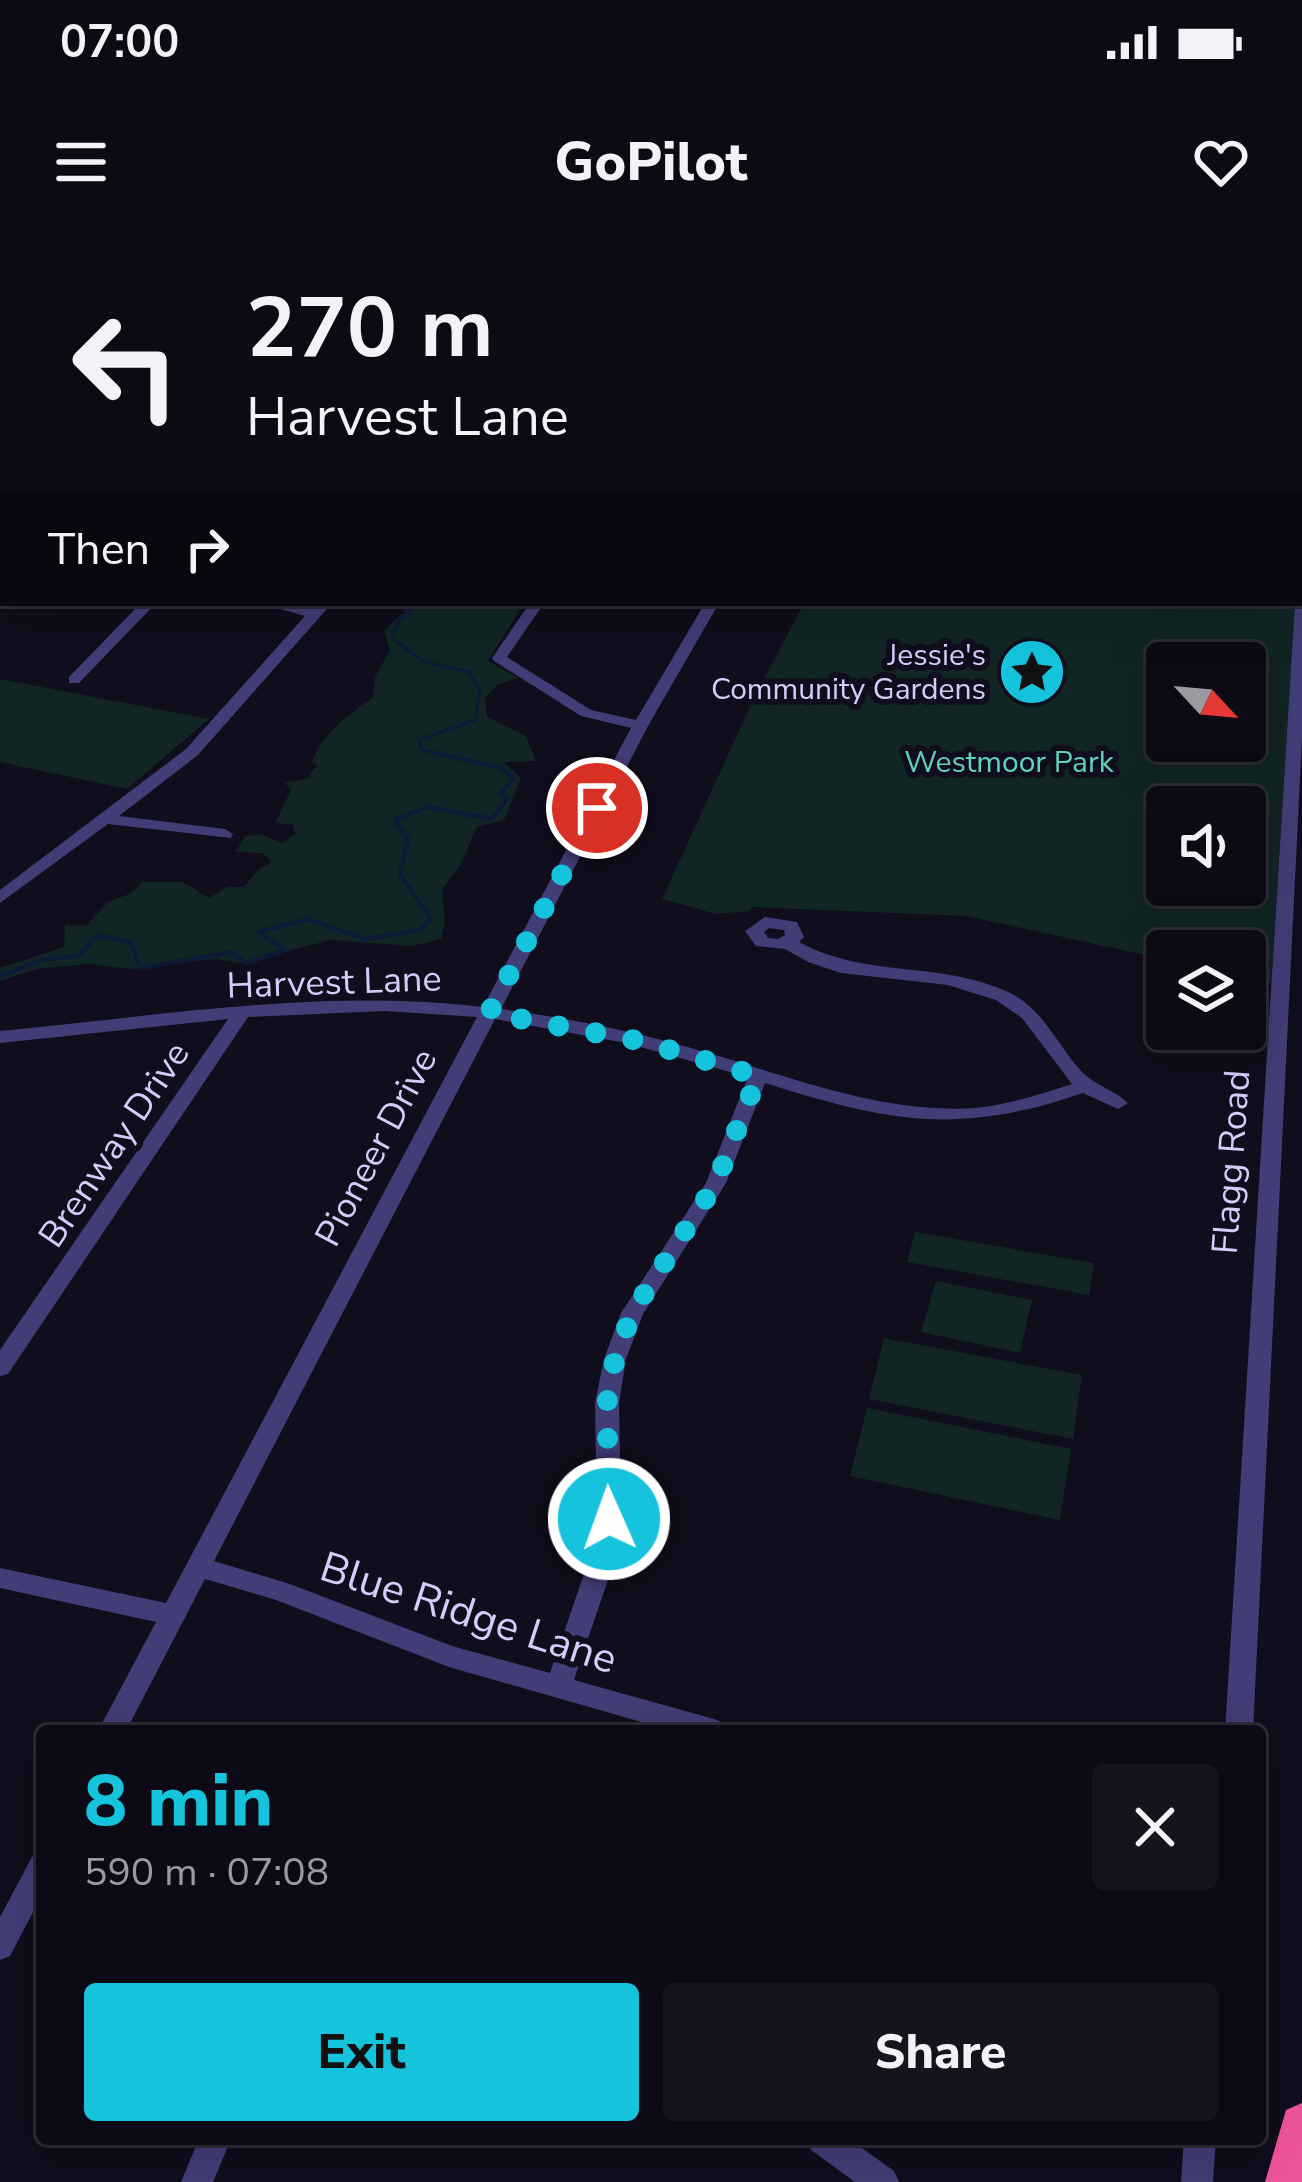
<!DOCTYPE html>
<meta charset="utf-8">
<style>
:root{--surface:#0c0a15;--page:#15131e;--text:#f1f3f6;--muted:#9a9aa0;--line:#2c2b34;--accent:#16c3dd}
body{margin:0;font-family:"Nunito Sans",sans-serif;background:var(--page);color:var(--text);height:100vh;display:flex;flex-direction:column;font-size:45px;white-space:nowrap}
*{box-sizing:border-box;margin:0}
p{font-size:39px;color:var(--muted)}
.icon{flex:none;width:66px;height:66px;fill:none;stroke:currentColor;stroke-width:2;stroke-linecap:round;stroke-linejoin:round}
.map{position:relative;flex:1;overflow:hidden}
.drawer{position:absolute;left:36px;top:1485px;width:1230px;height:420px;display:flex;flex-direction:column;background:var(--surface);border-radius:12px;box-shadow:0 12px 48px #0002,0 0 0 3px var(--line)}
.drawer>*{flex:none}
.top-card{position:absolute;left:0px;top:0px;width:1302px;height:366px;box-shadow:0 12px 48px #0002,0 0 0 3px var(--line);background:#0c0a15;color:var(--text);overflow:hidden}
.needle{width:78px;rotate:116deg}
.buttons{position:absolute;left:1146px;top:402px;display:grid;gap:24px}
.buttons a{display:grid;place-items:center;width:120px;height:120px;border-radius:12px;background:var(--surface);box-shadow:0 12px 48px #0002,0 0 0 3px var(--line);font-size:60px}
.pin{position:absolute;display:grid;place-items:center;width:102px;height:102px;color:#fff;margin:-51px;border:6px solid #fff;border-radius:50%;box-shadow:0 3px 12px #0007}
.me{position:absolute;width:132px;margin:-66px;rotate:358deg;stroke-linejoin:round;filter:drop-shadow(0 0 9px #0008)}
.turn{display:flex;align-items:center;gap:42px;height:252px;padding:0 48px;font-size:54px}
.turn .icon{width:156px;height:156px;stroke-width:2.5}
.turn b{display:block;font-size:84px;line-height:102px}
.then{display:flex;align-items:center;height:114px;padding:0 48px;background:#0003;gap:24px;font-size:45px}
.round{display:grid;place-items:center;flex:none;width:126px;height:126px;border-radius:12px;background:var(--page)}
.head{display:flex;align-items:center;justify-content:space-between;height:204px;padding:0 48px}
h1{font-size:72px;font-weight:800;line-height:90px;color:var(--accent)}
.action{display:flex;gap:24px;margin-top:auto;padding:24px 48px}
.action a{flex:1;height:138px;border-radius:12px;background:var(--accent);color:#111;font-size:48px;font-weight:800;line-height:138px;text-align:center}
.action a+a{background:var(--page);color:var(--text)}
.status{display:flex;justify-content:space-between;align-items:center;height:84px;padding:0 60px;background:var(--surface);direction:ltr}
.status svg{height:33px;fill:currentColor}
header{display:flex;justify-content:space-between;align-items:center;height:156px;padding:0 48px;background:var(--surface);font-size:54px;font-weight:800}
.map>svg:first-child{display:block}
.green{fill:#112525;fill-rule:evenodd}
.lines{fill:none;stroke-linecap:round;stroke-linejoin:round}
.stream-far1{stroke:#0d1a35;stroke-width:3}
.stream{stroke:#0d1a35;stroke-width:4.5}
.minor{fill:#413d76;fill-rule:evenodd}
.major{fill:#be5fef;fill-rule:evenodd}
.highway{fill:#ee5499;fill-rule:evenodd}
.route{stroke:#16c3dd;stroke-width:21;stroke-dasharray:0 37.8}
.labels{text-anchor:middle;stroke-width:12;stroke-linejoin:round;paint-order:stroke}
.far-poi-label{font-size:30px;fill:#d3cdfa;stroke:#100d1c;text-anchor:end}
.far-park-label{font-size:30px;fill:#61d2b9;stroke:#100d1c}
.street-label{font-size:36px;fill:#d3cdfa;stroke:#100d1c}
.near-street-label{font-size:42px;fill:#d3cdfa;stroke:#100d1c}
</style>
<div class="status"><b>07:00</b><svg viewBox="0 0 49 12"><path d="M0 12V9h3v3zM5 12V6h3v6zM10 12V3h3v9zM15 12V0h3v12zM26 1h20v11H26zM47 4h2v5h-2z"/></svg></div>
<header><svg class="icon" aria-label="menu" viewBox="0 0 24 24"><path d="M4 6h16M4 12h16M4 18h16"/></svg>GoPilot<svg class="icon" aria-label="heart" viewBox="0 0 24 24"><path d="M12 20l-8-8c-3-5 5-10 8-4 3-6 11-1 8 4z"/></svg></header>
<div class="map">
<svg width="1302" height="1942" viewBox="0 0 1302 1942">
<rect width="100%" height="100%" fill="#100d1c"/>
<path class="green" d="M413,363H524L488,421L518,438L497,445L485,458L487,477L526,496L536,521L503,522L521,538L504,580L477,587L460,626L442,650L445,682L441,699L412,706L331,700L241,723L216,719L129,729L88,724L36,729L0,741V728L64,707L65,685L86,686L108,662L132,653L142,642H183L209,658L227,647H244L258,630L272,622L263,613L235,612L246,596L261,594L282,603L295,594L293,585L275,583L291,550L285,543L306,539L317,526L312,522C322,493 348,475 373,457L375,437L390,410L384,391Z
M804,363H1295L1271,743L1245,737V711H1167V720L967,676L751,667L749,671L716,674L662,659L755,456ZM1167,423H1245V501H1167ZM1167,567H1245V645H1167Z
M0,439L209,479L127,549L0,522Z
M915,992L1094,1023L1089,1055L907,1022Z
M936,1041L1032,1060L1020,1113L921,1092Z
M884,1098L1082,1135L1073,1199L869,1159Z
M867,1168L1071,1209L1060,1280L850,1236Z"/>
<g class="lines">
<path class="stream-far1" d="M419,363L399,380L392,398L424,422L469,432L480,450L475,480L419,500L422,510L444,515"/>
<path class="stream" d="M0,736L45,719L78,716L98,695L131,703L140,728L232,712L246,723L285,710L258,692L308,679L364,699L420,690L431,679L400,634L408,599L395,580L428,567L492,579L507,559L502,553L513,538L501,528L430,512"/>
<path class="minor" d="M1162,0H1175L1178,3H1165Z
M0,14L3,15V21L0,20Z
M1299,21H1302V27H1299Z
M3,46V53L0,54V47Z
M1299,78L1302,79V85L1299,84Z
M0,275H3V283H0Z
M3,337V346L0,347V338Z
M1302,355V498L1253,1491H1225L1295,363H1299Z
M141,363H156L79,443H69V437Z
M260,363H284L312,369L317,363H332L198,515L119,576L225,589L233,594L231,598L108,584L0,663V650L186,509L305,376Z
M530,363H544L507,417L591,470L636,480L705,363H719L648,486L501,769C567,778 633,791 698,810C789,836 879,874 975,868C1008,865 1041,854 1072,844L1022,778L996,760L948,745L841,733L808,722L785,709L756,706L745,691L765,677L797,682L804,697L799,702C864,738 939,721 1006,751C1043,767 1056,804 1082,832C1096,846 1115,850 1128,863L1118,869L1083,853C958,896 888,882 765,843L726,943L643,1074L626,1119L619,1163L621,1279L611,1331L574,1440L714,1479L724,1483L728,1491H673L449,1427L276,1360L205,1339L126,1491H98L156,1382L0,1348V1328L166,1363L477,777L385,771L248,777L8,1134L0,1136V1110L228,779L0,803V791C160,776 322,748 483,767L631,488L581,476L494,421L492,418ZM769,688L784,690L785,695L778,699L768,698L764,692ZM495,779L626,803L748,837L706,943L621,1073L604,1119L595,1163L597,1279L585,1331L550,1433L452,1406L290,1344L214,1321Z
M42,1613V1655L10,1716L0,1720V1677L32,1617Z
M199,1899H231L213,1942H181Z
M806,1899H849L894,1931L899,1942H855L811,1910Z
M1184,1899H1216L1213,1942H1181Z"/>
<path class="major" d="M267,0H300L303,3H270Z
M1299,140H1302V149H1299Z"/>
<path class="highway" d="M1302,1863V1942H1265L1286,1870Z"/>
</g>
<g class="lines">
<path class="route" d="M597,568L489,773L640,801L758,836L716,943L632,1073L615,1119L607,1163L609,1279"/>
</g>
<defs>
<symbol id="sight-disc" viewBox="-11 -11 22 22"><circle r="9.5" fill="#16c3dd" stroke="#100d1c"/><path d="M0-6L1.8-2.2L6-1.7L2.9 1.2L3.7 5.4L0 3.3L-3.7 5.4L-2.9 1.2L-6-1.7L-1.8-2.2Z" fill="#111"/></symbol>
</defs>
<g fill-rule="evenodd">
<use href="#sight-disc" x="994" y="394" width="76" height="76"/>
</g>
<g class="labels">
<g class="far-poi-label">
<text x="986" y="425">Jessie's<tspan x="986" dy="34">Community Gardens</tspan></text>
</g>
<g class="far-park-label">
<text x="1009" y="532">Westmoor Park</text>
</g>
<g class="street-label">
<text transform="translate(334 741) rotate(-2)" y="13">Harvest Lane</text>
<text transform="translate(113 904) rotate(-56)" y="13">Brenway Drive</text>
<text transform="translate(375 907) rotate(-62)" y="13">Pioneer Drive</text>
<text transform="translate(1230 922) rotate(-86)" y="13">Flagg Road</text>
</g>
<g class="near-street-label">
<text transform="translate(469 1372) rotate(18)" y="15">Blue Ridge Lane</text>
</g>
</g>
</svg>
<div class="buttons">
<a><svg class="needle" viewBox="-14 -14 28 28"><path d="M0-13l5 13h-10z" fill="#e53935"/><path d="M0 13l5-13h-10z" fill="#9a9aa0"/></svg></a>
<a><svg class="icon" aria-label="sound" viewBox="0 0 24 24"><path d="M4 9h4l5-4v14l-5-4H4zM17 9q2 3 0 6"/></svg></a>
<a><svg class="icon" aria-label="layers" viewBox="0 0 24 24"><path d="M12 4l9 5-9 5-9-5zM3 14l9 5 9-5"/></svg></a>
</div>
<div class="pin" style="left:597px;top:568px;background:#d93025"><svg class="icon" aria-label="arrive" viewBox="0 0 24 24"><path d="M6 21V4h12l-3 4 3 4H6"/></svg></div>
<svg class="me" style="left:609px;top:1279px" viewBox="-20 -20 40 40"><circle r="17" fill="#16c3dd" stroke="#fff" stroke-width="3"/><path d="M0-11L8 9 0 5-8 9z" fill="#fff"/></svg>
<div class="top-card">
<div class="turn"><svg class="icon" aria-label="left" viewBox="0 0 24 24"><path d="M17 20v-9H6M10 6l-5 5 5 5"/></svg><div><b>270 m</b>Harvest Lane</div></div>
<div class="then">Then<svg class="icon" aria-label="right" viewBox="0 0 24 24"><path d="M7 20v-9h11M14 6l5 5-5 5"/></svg></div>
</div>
<section class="drawer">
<div class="head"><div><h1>8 min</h1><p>590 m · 07:08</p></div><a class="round"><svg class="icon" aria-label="close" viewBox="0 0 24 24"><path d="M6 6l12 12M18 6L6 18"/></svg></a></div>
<div class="action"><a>Exit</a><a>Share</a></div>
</section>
</div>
